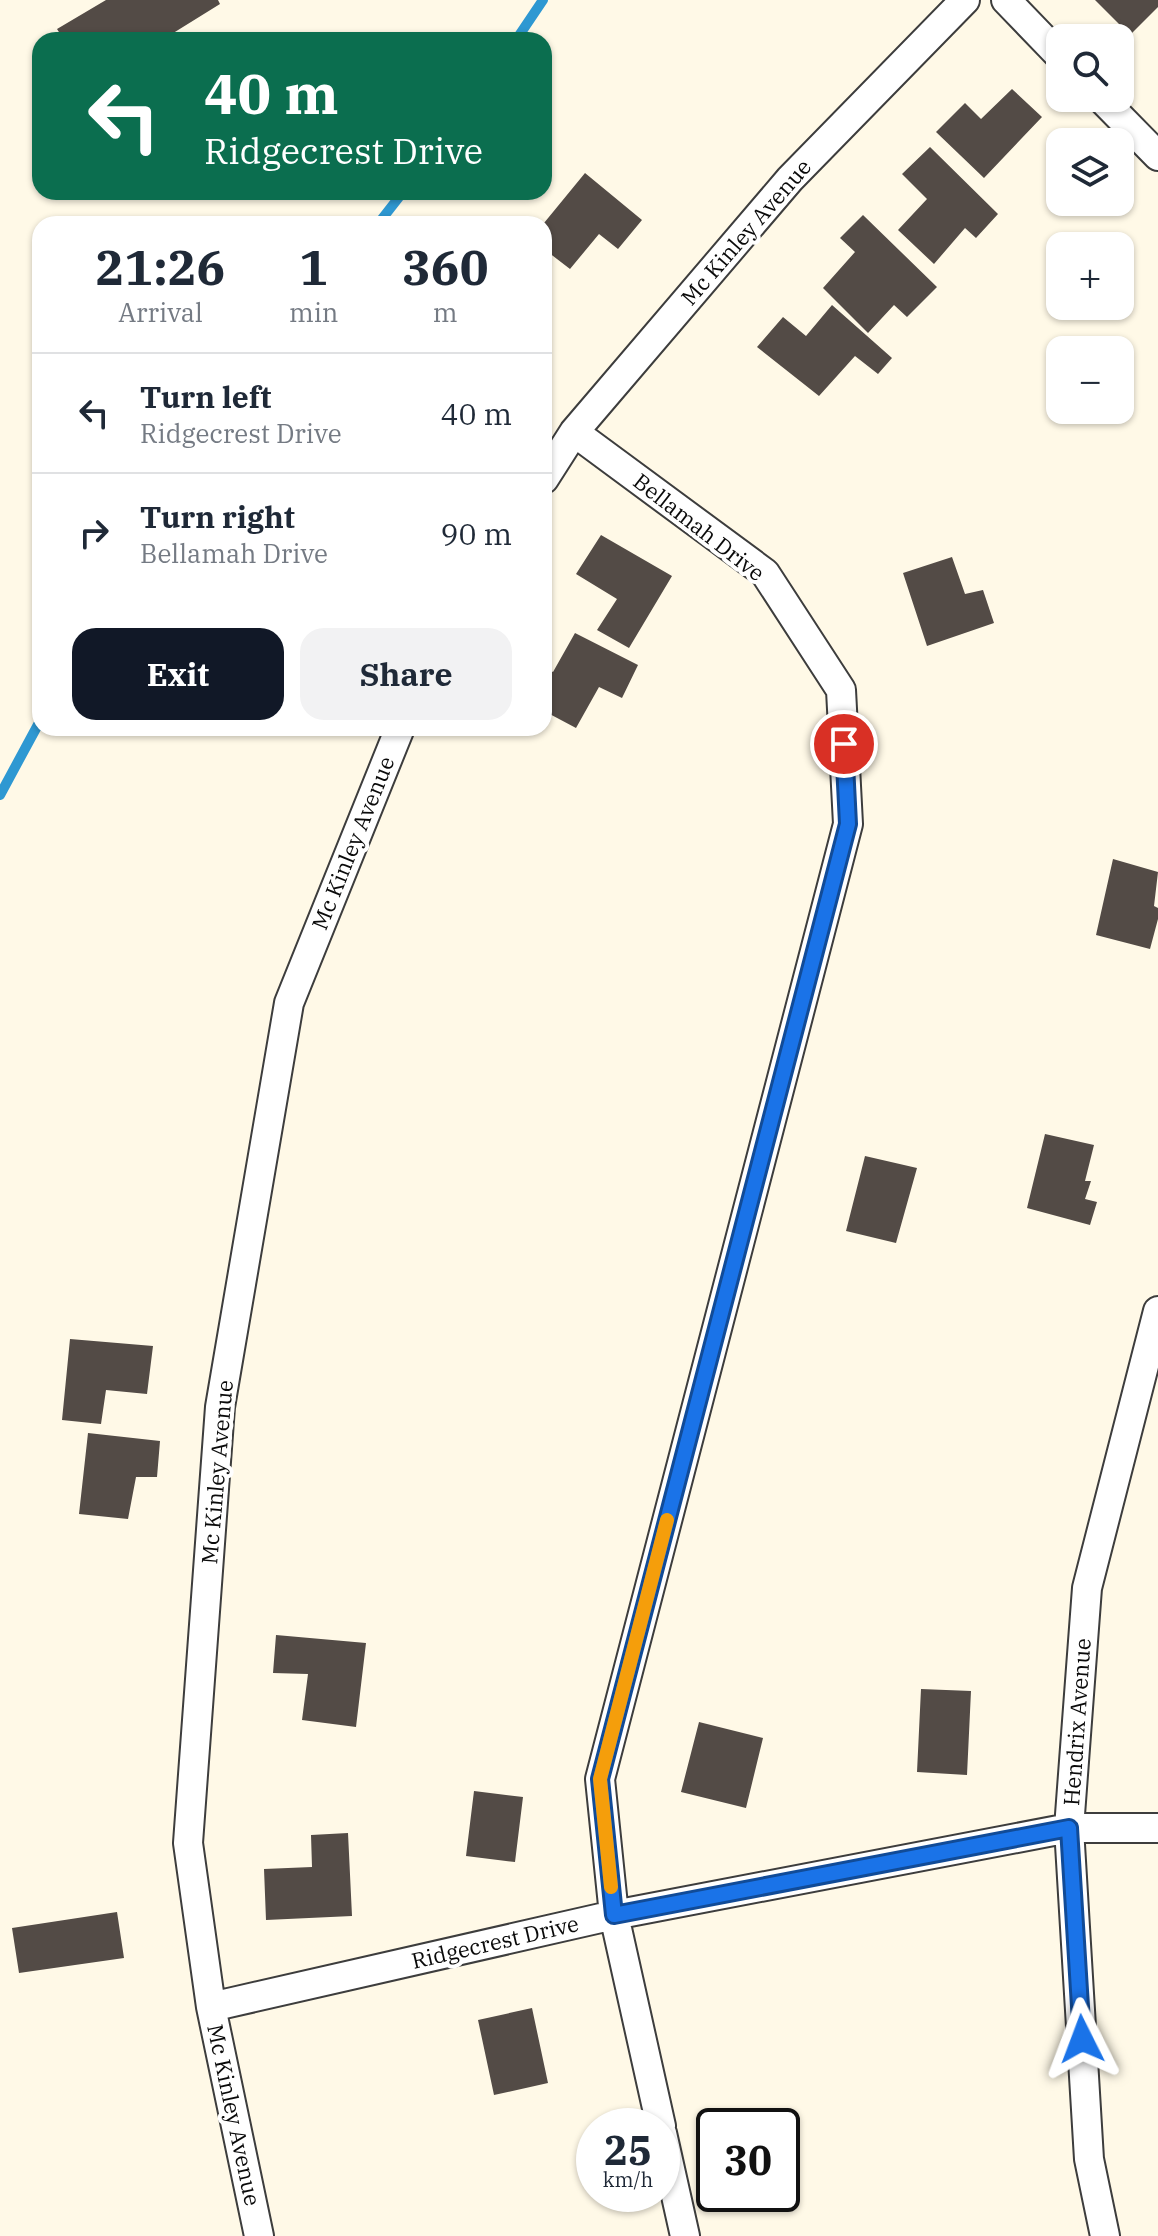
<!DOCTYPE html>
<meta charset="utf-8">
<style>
:root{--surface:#fff;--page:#f2f2f3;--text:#1f2937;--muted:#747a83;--line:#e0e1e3;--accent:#111827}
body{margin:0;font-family:"IBM Plex Serif",serif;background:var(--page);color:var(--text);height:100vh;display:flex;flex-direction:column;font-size:30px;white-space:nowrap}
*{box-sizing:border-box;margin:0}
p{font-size:26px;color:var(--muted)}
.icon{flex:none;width:44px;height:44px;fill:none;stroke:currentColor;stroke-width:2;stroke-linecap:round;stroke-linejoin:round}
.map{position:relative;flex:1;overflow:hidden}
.sheet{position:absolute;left:32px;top:216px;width:520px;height:520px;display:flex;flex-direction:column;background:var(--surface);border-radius:24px;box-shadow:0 2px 6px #0004}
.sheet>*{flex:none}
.banner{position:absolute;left:32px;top:32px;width:520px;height:168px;border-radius:24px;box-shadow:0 2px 6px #0004;background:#0b6e4f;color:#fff;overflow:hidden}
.controls{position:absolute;left:1046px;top:24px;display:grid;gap:16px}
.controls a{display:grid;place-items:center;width:88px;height:88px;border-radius:16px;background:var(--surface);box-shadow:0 2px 6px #0004;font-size:40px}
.speed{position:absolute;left:576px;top:2108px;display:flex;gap:16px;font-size:40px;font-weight:700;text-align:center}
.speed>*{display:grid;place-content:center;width:104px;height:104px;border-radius:50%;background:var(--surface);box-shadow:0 2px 6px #0004;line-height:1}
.speed small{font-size:20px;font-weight:400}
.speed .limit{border:4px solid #111;border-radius:12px;background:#fff;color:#111}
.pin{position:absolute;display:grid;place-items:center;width:68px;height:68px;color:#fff;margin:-34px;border:4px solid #fff;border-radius:50%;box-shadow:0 2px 8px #0007}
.me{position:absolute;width:88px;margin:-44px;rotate:357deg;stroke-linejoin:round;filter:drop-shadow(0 0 6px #0008)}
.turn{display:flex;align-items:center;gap:28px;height:168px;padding:0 40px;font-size:36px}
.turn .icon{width:104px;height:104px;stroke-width:2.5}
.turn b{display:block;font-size:56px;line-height:68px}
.eta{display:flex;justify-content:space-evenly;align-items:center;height:136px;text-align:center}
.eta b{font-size:48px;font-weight:700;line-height:56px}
.action{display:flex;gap:16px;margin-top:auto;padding:16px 40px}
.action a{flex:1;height:92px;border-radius:24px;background:var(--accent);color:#fff;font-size:32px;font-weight:700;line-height:92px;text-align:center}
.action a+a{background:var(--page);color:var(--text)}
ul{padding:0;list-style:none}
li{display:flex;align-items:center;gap:24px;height:120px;padding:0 40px;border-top:2px solid var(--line)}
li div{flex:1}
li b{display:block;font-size:30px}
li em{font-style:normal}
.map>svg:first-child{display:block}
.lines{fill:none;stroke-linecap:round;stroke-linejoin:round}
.stream{stroke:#2e98d2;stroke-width:10}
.building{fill:#534b46}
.street-casing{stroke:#3d3d3d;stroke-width:32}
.street{stroke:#fff;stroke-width:28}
.route-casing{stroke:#114b97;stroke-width:20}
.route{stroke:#1a73e8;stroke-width:14}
.slow{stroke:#f59e0b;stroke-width:14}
.labels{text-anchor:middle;stroke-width:8;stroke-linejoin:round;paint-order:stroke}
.street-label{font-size:22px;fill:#0a0a0a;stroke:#fff}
</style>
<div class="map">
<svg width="1158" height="2236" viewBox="0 0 1158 2236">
<rect width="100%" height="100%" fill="#fff9e7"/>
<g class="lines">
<path class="stream" d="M516,40L543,0
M378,224L403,192
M0,795L40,721"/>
</g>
<path class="building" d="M106,0H218L220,4L162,40H64L57,29Z
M1095,0H1158V7L1130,35Z
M1012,89L1042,117L984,178L936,132L965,103L981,119Z
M930,147L998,214L976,238L965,228L934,264L898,230L927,199L902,174Z
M585,173L642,220L618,249L599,234L570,269L544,249V223Z
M863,215L937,287L907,317L894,305L868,333L823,288L855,252L840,238Z
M832,305L892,358L878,374L855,356L819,396L757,347L783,317L806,336Z
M601,535L672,576L629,648L597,630L617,599L576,574Z
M952,557L965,594L983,590L994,623L927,646L903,573Z
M575,633L638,665L622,698L599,687L576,728L544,711V667L553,672Z
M1113,859L1158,872L1154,906L1158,908V919L1150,949L1096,935Z
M1045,1134L1094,1145L1085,1181H1091L1085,1199L1097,1202L1090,1225L1027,1208Z
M865,1156L917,1168L896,1243L846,1231Z
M70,1339L153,1346L147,1394L106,1390L101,1424L62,1420Z
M88,1433L160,1441L157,1477H136L128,1519L79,1514Z
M276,1635L366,1643L356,1727L302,1720L308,1674L273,1673Z
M921,1689L971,1691L967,1775L917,1772Z
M699,1722L763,1738L746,1808L681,1792Z
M474,1791L523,1797L515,1862L466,1856Z
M348,1833L352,1916L266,1920L264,1869L312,1867L311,1835Z
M117,1912L124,1958L19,1973L12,1928Z
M532,2008L548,2083L494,2095L478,2020Z"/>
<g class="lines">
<defs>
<path id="street" d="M1006,0L1060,56
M1101,98L1158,156
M574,432L765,573L841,690L848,824L600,1779L614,1915L661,2126
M544,479L574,432L790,179L965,0
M211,2007L614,1915L1069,1828H1158
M662,2133L685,2236
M259,2236L211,2007L188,1843L220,1407L289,1003L400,728
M1105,2236L1089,2159L1069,1828L1087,1588L1158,1311"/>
</defs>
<use href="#street" class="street-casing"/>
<use href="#street" class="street"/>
</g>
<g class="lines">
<defs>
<path id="route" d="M844,744L848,824L600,1779L614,1915L1069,1828L1082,2039"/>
</defs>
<use href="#route" class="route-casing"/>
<use href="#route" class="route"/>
<path class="slow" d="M611,1887L600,1779L667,1520"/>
</g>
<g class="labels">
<g class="street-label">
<text transform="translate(746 232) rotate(-49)" y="8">Mc Kinley Avenue</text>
<text transform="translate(699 527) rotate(38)" y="8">Bellamah Drive</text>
<text transform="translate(353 843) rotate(-68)" y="8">Mc Kinley Avenue</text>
<text transform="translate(217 1472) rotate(-85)" y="8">Mc Kinley Avenue</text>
<text transform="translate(1077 1722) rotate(-86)" y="8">Hendrix Avenue</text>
<text transform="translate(495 1942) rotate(-13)" y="8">Ridgecrest Drive</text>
<text transform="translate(234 2115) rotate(78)" y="8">Mc Kinley Avenue</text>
</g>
</g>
</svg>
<div class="controls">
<a><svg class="icon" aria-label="search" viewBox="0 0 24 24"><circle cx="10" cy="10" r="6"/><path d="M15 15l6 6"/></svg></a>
<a><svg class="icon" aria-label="layers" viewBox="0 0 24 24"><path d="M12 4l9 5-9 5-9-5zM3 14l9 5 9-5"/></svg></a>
<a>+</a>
<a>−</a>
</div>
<div class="speed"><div>25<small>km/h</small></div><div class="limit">30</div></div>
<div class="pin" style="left:844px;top:744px;background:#d93025"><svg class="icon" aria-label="arrive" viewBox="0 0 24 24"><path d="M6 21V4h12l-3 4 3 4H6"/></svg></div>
<svg class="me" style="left:1082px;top:2039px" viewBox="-20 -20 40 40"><path d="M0-17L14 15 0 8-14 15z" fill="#1a73e8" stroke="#fff" stroke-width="4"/></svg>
<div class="banner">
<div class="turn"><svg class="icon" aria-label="left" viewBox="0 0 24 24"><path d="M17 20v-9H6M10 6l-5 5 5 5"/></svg><div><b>40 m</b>Ridgecrest Drive</div></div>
</div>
<section class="sheet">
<div class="eta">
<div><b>21:26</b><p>Arrival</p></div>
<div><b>1</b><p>min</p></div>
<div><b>360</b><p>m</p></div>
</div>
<ul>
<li><svg class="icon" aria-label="left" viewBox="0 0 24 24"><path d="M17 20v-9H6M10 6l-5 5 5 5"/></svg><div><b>Turn left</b><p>Ridgecrest Drive</p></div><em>40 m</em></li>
<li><svg class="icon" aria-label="right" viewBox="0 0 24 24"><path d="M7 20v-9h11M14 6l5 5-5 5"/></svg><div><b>Turn right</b><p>Bellamah Drive</p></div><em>90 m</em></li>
</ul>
<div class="action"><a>Exit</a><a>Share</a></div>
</section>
</div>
